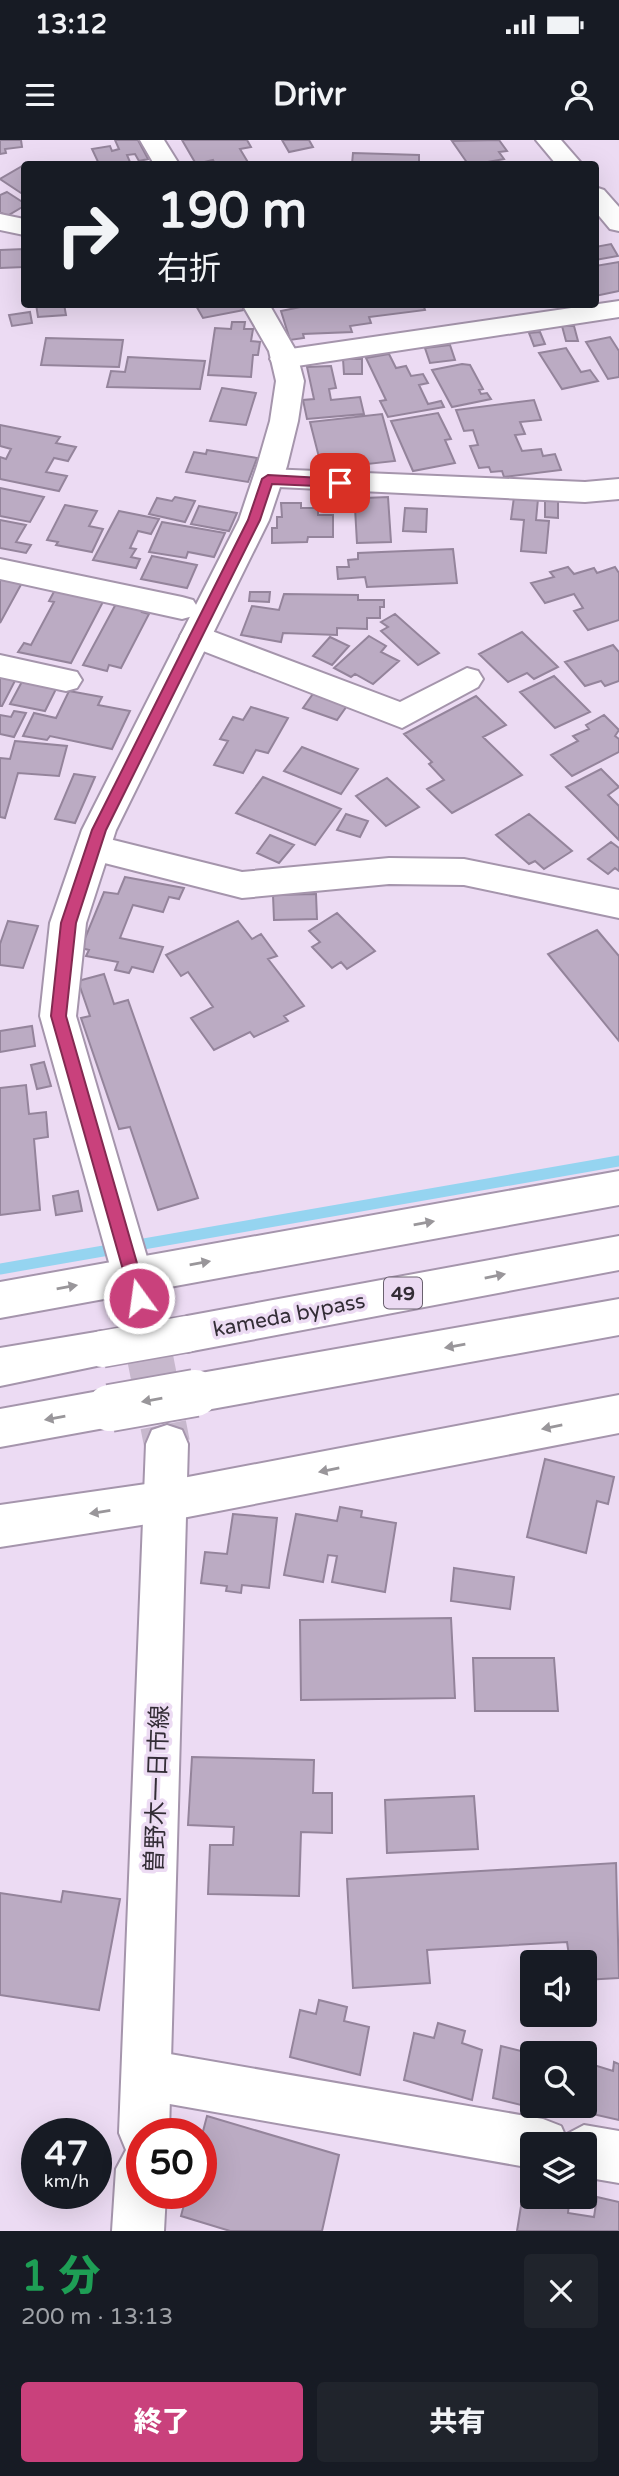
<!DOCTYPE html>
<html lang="ja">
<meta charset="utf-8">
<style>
:root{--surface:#171b24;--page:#20242c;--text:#f1f3f6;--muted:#9ea1a6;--accent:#c9417c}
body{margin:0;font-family:"Varela Round","Noto Sans JP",sans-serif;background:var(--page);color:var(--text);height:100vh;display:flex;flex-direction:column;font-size:26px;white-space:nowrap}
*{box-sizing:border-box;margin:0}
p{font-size:23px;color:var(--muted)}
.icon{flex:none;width:38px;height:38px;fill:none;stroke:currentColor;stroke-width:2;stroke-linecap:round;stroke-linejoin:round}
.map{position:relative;height:2091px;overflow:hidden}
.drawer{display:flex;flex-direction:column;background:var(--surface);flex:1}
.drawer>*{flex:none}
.top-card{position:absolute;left:21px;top:21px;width:578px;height:147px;border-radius:7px;box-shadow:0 7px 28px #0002;background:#171b24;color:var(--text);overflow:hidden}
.fabs{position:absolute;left:520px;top:1810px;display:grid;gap:14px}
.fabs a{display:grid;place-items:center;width:77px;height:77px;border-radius:7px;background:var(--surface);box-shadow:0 7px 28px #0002;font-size:35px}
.speed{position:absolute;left:21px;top:1978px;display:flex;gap:14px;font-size:35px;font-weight:700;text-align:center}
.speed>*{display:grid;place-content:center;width:91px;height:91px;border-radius:50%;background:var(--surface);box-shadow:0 7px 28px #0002;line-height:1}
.speed small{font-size:18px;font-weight:400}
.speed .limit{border:10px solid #d22;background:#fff;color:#111}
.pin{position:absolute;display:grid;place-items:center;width:60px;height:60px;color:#fff;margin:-30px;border-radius:14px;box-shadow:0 4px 10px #0006}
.me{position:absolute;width:77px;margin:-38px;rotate:346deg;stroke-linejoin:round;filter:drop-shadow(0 0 5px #0008)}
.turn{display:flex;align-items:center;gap:24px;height:147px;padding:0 21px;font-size:32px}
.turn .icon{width:91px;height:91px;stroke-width:2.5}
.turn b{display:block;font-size:49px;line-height:60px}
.round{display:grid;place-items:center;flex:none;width:74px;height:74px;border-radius:7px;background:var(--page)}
.head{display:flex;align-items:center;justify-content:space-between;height:119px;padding:0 21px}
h1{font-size:42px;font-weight:800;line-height:52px;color:#1e9e55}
.action{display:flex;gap:14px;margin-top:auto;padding:14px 21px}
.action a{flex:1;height:80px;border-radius:7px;background:var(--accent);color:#fff;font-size:28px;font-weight:800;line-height:80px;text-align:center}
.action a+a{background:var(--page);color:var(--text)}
.status{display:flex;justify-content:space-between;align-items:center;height:49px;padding:0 35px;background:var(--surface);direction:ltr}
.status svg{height:19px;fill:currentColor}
header{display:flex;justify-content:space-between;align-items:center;height:91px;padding:0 21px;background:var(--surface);font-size:32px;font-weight:800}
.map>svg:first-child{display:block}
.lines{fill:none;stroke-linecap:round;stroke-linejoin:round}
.stream{stroke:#95d4f0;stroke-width:11}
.building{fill:#bbabc3;stroke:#94849b;stroke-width:2}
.secondary-tunnel-far1{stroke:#c7b8cd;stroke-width:36;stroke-dasharray:36 18;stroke-linecap:butt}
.secondary-tunnel{stroke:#c7b8cd;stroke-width:46;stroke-dasharray:46 23;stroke-linecap:butt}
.minor-casing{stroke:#a595ac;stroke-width:4}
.tertiary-casing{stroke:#a595ac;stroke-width:4}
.secondary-casing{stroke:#a595ac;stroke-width:4}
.trunk-casing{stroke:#a595ac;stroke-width:4}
.minor{fill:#fff;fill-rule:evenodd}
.tertiary{fill:#fff;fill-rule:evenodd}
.secondary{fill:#fff;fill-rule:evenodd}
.trunk{fill:#fff;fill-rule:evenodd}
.trunk-bridge-far1-casing{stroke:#a595ac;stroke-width:39;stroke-linecap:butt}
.trunk-bridge-casing{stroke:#a595ac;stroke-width:50;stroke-linecap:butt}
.trunk-bridge-far1{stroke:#fff;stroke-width:36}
.trunk-bridge{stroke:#fff;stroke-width:46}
.oneway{fill:#99969a}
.route{fill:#c9417c;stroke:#832a51;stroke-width:2}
.labels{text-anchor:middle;stroke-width:7;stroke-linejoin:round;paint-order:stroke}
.shield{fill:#ecdbf3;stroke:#6a616f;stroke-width:2}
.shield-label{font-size:19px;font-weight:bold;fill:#332d36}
.street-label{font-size:21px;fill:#332d36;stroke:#ecdbf3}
.near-street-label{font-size:24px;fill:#332d36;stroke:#ecdbf3}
</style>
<div class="status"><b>13:12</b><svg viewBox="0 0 49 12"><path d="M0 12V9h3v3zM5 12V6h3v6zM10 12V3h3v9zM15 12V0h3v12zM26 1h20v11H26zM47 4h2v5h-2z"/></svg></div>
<header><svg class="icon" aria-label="menu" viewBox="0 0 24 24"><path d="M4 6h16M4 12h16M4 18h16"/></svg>Drivr<svg class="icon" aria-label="person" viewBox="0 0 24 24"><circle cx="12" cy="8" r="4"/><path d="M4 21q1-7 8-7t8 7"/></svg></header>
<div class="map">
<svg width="619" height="2091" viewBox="0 0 619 2091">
<rect width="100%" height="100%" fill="#ecdbf3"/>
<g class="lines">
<path class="stream" d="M0,1129L619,1021"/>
</g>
<path class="building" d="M0,0H21L22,7L5,9L6,13L0,14Z
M115,0H138L148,19L139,21L135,14L127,15L130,22L99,24L92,9L110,6L112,11L119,9Z
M182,0H247L251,7L240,9L249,24H215L213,20L196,24Z
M282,0H309L313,7L289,12Z
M499,0L507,11L499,12L504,19L477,24H468L452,1Z
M353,13L419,15V24H352Z
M24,25V55L0,39Z
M7,52L24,63V66L7,76L0,72V55Z
M611,104L618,116L595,120V107Z
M24,109V127L0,128V110Z
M619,122V151L595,156V126Z
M36,164H64L66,175L38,177Z
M195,164H241L244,170L203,178Z
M315,164H423L425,170L369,177L371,183L350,186L352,192L303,194L304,198L290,200L281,171Z
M30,172L32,183L12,186L9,175Z
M232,182H245L244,189H253L251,201L260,202L258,215H253L251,237L208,235L215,188L231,189Z
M562,186H574L578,201H566Z
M540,192L545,204L534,206L529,193Z
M610,197L619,211V237L608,239L586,202Z
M46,198L123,200L119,227L41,225Z
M450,205L455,220L430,223L425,208Z
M566,208L581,232L590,230L598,241L562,249L539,213Z
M389,214L396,228L406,226L411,236L423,234L428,243L419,245L428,264L441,261L444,267L388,277L380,261L386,260L366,218Z
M128,217L205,221L200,249L107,247L111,231L125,232Z
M343,219H362V234H344Z
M462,224L470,225L483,249L479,250L481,254L487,253L491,259L452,267L432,230Z
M331,226L336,248L329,249L331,260L360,257L364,274L307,279L303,260L314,259L307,227Z
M222,248L256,253L246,285L210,281Z
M534,260L541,280L520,282L525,294L515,295L522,311L541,309L543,316L555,314L561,330L504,337L502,331L491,332L489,327L479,328L470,306L478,305L473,290L464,291L456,270Z
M438,273L451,299L445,300L455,323L413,331L391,281Z
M382,274L395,321L322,329L310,282Z
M0,285L60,297L56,303L76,307L68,321L54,318L46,332L67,336L59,351L0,339V317L6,319L11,309L0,306Z
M207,310L257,318L248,342L186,332L194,312L206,314Z
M0,348L44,357L30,382L0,376Z
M175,357L195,361L185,382L149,374L157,358L172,361Z
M388,357L391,402L357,403L355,368H364V358Z
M514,357L538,359L536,380L549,381L546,413L521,411L524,380L511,379Z
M545,358L558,359V378L545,377Z
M281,363H301V368H318V375H333V397H308L307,402L272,403V388H277V377H282Z
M65,365L97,371L89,386L103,389L92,412L56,405L58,402L47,400Z
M199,366L237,373L229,391L191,384Z
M405,368L427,369L426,392L403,391Z
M119,371L159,379L151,394L138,391L130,408L136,409L131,417L140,419L136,428L93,420Z
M0,380L26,385L16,402L31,405L26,413L0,408Z
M162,382L225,393L214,417L188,412L186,418L149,412Z
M453,409L457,443L367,447L365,437L338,439L337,427H349L348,420L358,419V413Z
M152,416L197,425L187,448L141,439Z
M568,427L574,434L594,428L597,433L615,427L619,433V480L588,490L574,471L583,468L574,454L545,463L531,443L554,437L550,432Z
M0,437L23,441L0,483Z
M56,448L105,458L71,523L18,512L24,503L31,505L54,462L49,461Z
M250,452H270L269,462L249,461Z
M284,454L358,455V460H384V467H380V478H367V489L337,488V495L283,493L281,502L241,495L252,466L279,470Z
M117,462L144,468L142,472L149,474L121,528L109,525L107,531L83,525Z
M395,474L439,513L418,525L381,491L388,487L381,482Z
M522,492L558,527L534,539L527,533L508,542L479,514Z
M369,496L386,506L381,512L399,521L373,544L355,534L351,537L334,528Z
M330,497L349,506L332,525L313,516Z
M613,505L619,512V541L605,546L601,541L585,546L565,522Z
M0,529L19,533L2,566H0Z
M25,536L59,543L45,571L10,564Z
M554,536L590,572L555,588L520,552Z
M69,551L102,557L98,565L130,571L112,609L50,596L47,600L23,596L34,573L56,578Z
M315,551L349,563L337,580L303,568Z
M476,556L506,585L483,597L522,635L452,673L427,649L444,640L429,624L432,622L404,594Z
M251,567L288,578L268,613L256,610L243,633L214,625L228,601L220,599L233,577L243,580Z
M14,571L26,573L14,597L0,594V575L11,577Z
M604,575L619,590L615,596L619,599V612L572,636L551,615L578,601L573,596L589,589L586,585Z
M15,601L67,606L59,636L18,633L5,678L0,677V618L10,619Z
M302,607L358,629L341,654L284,631Z
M601,629L619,647L608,655L619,666V700L566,647Z
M74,634L95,637L75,683L55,679Z
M263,637L341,669L315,705L236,673Z
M387,638L419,667L386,686L356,656Z
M346,674L368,681L360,697L337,690Z
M529,674L572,711L544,729L535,721L529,724L496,695Z
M270,695L294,705L279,723L257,713Z
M611,702L619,708V731L615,728L608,734L588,719Z
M125,737L184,748L179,759L169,757L163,772L133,765L120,798L163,807L153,832L132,827L129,833L115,830L118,822L86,816L89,810L81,808L104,752L118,754Z
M316,754L317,779L274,780L273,755Z
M337,773L375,811L347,829L341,822L332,828L312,807L320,802L309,791Z
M8,781L38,786L23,828L0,825V804Z
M238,781L252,799L261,794L277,816L268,819L304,866L284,876L288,881L254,897L250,892L214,910L191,878L213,867L188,832L181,836L166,815Z
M597,790L619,816V901L548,814Z
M104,834L114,864L128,860L198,1058L158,1070L130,987L119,989L81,878L90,876L78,841Z
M32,886L35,906L0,912V891Z
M44,922L51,946L37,949L31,925Z
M26,945L29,974L46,972L48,997L34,999L40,1070L0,1075V948Z
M78,1051L82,1071L56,1075L53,1056Z
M545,1319L614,1337L608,1364L597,1361L586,1413L527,1397Z
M340,1367L362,1371L361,1377L396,1383L385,1452L332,1442L337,1416L328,1415L323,1442L284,1435L296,1374L337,1381Z
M233,1374L277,1378L269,1448L242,1445L241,1453L226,1451L227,1446L201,1443L205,1412L227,1414Z
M454,1428L514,1437L510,1469L451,1461Z
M451,1478L455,1558L301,1560L300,1480Z
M473,1518H554L558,1571H475Z
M192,1617L314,1620L313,1653H332V1693L301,1692L299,1756L208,1754L210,1705H233L234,1687L188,1685Z
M474,1656L478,1709L387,1713L385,1660Z
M616,1723L619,1838L584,1840V1822H570L567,1802L427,1810L430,1843L353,1848L347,1739Z
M63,1751L120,1759L99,1870L0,1855V1753L61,1762Z
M319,1860L347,1867L344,1881L369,1887L360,1935L290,1917L300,1870L316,1874Z
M438,1883L465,1891L462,1903L482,1910L472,1960L404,1940L414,1893L434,1898Z
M501,1906L525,1912L526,1906L555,1913H532V1965H563L562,1975L493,1958Z
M614,1922L619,1924V1980L588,1973L594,1925L613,1931Z
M207,1976L339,2015L322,2091H230L181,2076L187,2053H201V1999Z
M527,2029L532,2030V2056H570L568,2073L594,2077L597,2057L619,2062V2091H517Z"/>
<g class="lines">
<path class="secondary-tunnel-far1" d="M139,1158L151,1219"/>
<path class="secondary-tunnel" d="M150,1217L167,1304"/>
<defs>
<path id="minor" d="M0,74L24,79V95L0,90Z
M619,161V177L284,228L274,225L270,219L274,213L284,210Z
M268,329L585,342L619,339V359L585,362L258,346L253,339L258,332Z
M0,419L182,457L193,460L198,468L193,476L182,479L0,439Z
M196,485L400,562L467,528L478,531L483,539L478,547L402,588L185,504L180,496L185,488Z
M0,515L77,532L82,540L77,548L66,551L0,537Z
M93,695L242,732L389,718L464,719L619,750V778L464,745L389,744L242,758L81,717L76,708L81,699Z
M619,1031V1065L0,1178V1142Z
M619,1255V1293L167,1381L0,1407V1365L167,1341Z
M147,1910L543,1979L561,1986L565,1995L584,1985L619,1991V2043L584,2037V2004H532V2028L147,1960L129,1953L122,1935L129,1917Z"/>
<path id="tertiary" d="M536,0H561L582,24H556Z
M595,47L604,50L619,67V91L610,89L595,71Z"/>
<path id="secondary" d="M140,0H164L179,24H154Z
M242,164H269L296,211L304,241L298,281L287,326L269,380L116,690L86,783L76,876L159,1158L153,1171L139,1176L125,1171L119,1158L40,876L50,783L82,690L239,380L257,326L270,281L276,241L269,211Z
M167,1285L182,1290L188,1304L169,1993H142V2053H166L164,2091H112L116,2029L126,2010L119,1993L146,1304L152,1290Z"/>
<path id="trunk" d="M619,1096V1130L187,1212L173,1207L167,1194L173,1181L187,1176Z
M619,1159V1195L195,1272L180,1266L174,1253L180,1240L195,1234Z
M102,1191L116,1196L122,1209L116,1222L0,1246V1208Z
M110,1249L125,1255L131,1268L125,1281L110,1287L0,1307V1269Z"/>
</defs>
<use href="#minor" class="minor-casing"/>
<use href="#tertiary" class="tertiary-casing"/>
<use href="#secondary" class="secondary-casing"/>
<use href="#trunk" class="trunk-casing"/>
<use href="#minor" class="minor"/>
<use href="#tertiary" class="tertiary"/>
<use href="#secondary" class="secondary"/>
<use href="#trunk" class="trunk"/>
<defs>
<path id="trunk-bridge-far1" d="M102,1209L187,1194"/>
<path id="trunk-bridge" d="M110,1268L195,1253"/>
</defs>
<use href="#trunk-bridge-far1" class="trunk-bridge-far1-casing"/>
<use href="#trunk-bridge" class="trunk-bridge-casing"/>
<use href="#trunk-bridge-far1" class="trunk-bridge-far1"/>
<use href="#trunk-bridge" class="trunk-bridge"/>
</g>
<defs><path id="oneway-solid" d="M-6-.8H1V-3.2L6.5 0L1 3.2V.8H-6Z" transform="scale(1.75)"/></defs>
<g class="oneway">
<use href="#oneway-solid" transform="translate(424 1083) rotate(-10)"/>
<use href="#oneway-solid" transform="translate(200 1123) rotate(-10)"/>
<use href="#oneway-solid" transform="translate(495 1136) rotate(-11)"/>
<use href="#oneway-solid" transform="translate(67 1147) rotate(-10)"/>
<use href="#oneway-solid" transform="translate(455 1206) rotate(170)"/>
<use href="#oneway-solid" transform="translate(152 1260) rotate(170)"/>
<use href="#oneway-solid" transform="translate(55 1278) rotate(170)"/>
<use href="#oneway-solid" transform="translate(552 1287) rotate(169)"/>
<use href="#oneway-solid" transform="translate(329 1330) rotate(169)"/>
<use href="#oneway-solid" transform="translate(100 1372) rotate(171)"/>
</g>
<path class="route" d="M268,335L340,339L346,343L340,347L272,344L260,380L106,690L76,783L66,876L147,1158L139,1166L131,1158L51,876L61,783L92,690L248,380L262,339Z"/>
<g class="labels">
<rect class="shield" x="384" y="1137.5" width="38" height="31" rx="5"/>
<g class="shield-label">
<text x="403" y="1160">49</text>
</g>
<g class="street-label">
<text transform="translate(289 1175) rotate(-11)" y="7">kameda bypass</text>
</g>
<g class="near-street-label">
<text transform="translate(157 1649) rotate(-88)" y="8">曽野木一日市線</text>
</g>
</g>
</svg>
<div class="fabs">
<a><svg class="icon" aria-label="sound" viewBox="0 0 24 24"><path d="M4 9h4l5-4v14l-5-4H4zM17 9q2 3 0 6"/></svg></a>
<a><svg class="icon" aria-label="search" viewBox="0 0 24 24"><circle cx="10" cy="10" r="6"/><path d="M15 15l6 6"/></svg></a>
<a><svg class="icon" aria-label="layers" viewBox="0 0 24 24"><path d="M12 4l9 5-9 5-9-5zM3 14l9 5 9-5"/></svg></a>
</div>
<div class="speed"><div>47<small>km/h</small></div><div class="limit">50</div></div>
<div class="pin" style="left:340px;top:343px;background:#d93025"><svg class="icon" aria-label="arrive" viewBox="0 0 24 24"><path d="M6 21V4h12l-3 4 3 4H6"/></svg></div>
<svg class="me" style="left:139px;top:1158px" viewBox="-20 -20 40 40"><circle r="17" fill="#c9417c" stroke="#fff" stroke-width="3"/><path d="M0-11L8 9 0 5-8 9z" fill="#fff"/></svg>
<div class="top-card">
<div class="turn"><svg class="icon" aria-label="right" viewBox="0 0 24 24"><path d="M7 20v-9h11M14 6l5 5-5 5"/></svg><div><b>190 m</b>右折</div></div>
</div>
</div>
<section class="drawer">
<div class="head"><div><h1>1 分</h1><p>200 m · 13:13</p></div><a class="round"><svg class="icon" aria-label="close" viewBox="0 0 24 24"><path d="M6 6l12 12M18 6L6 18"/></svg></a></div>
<div class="action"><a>終了</a><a>共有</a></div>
</section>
